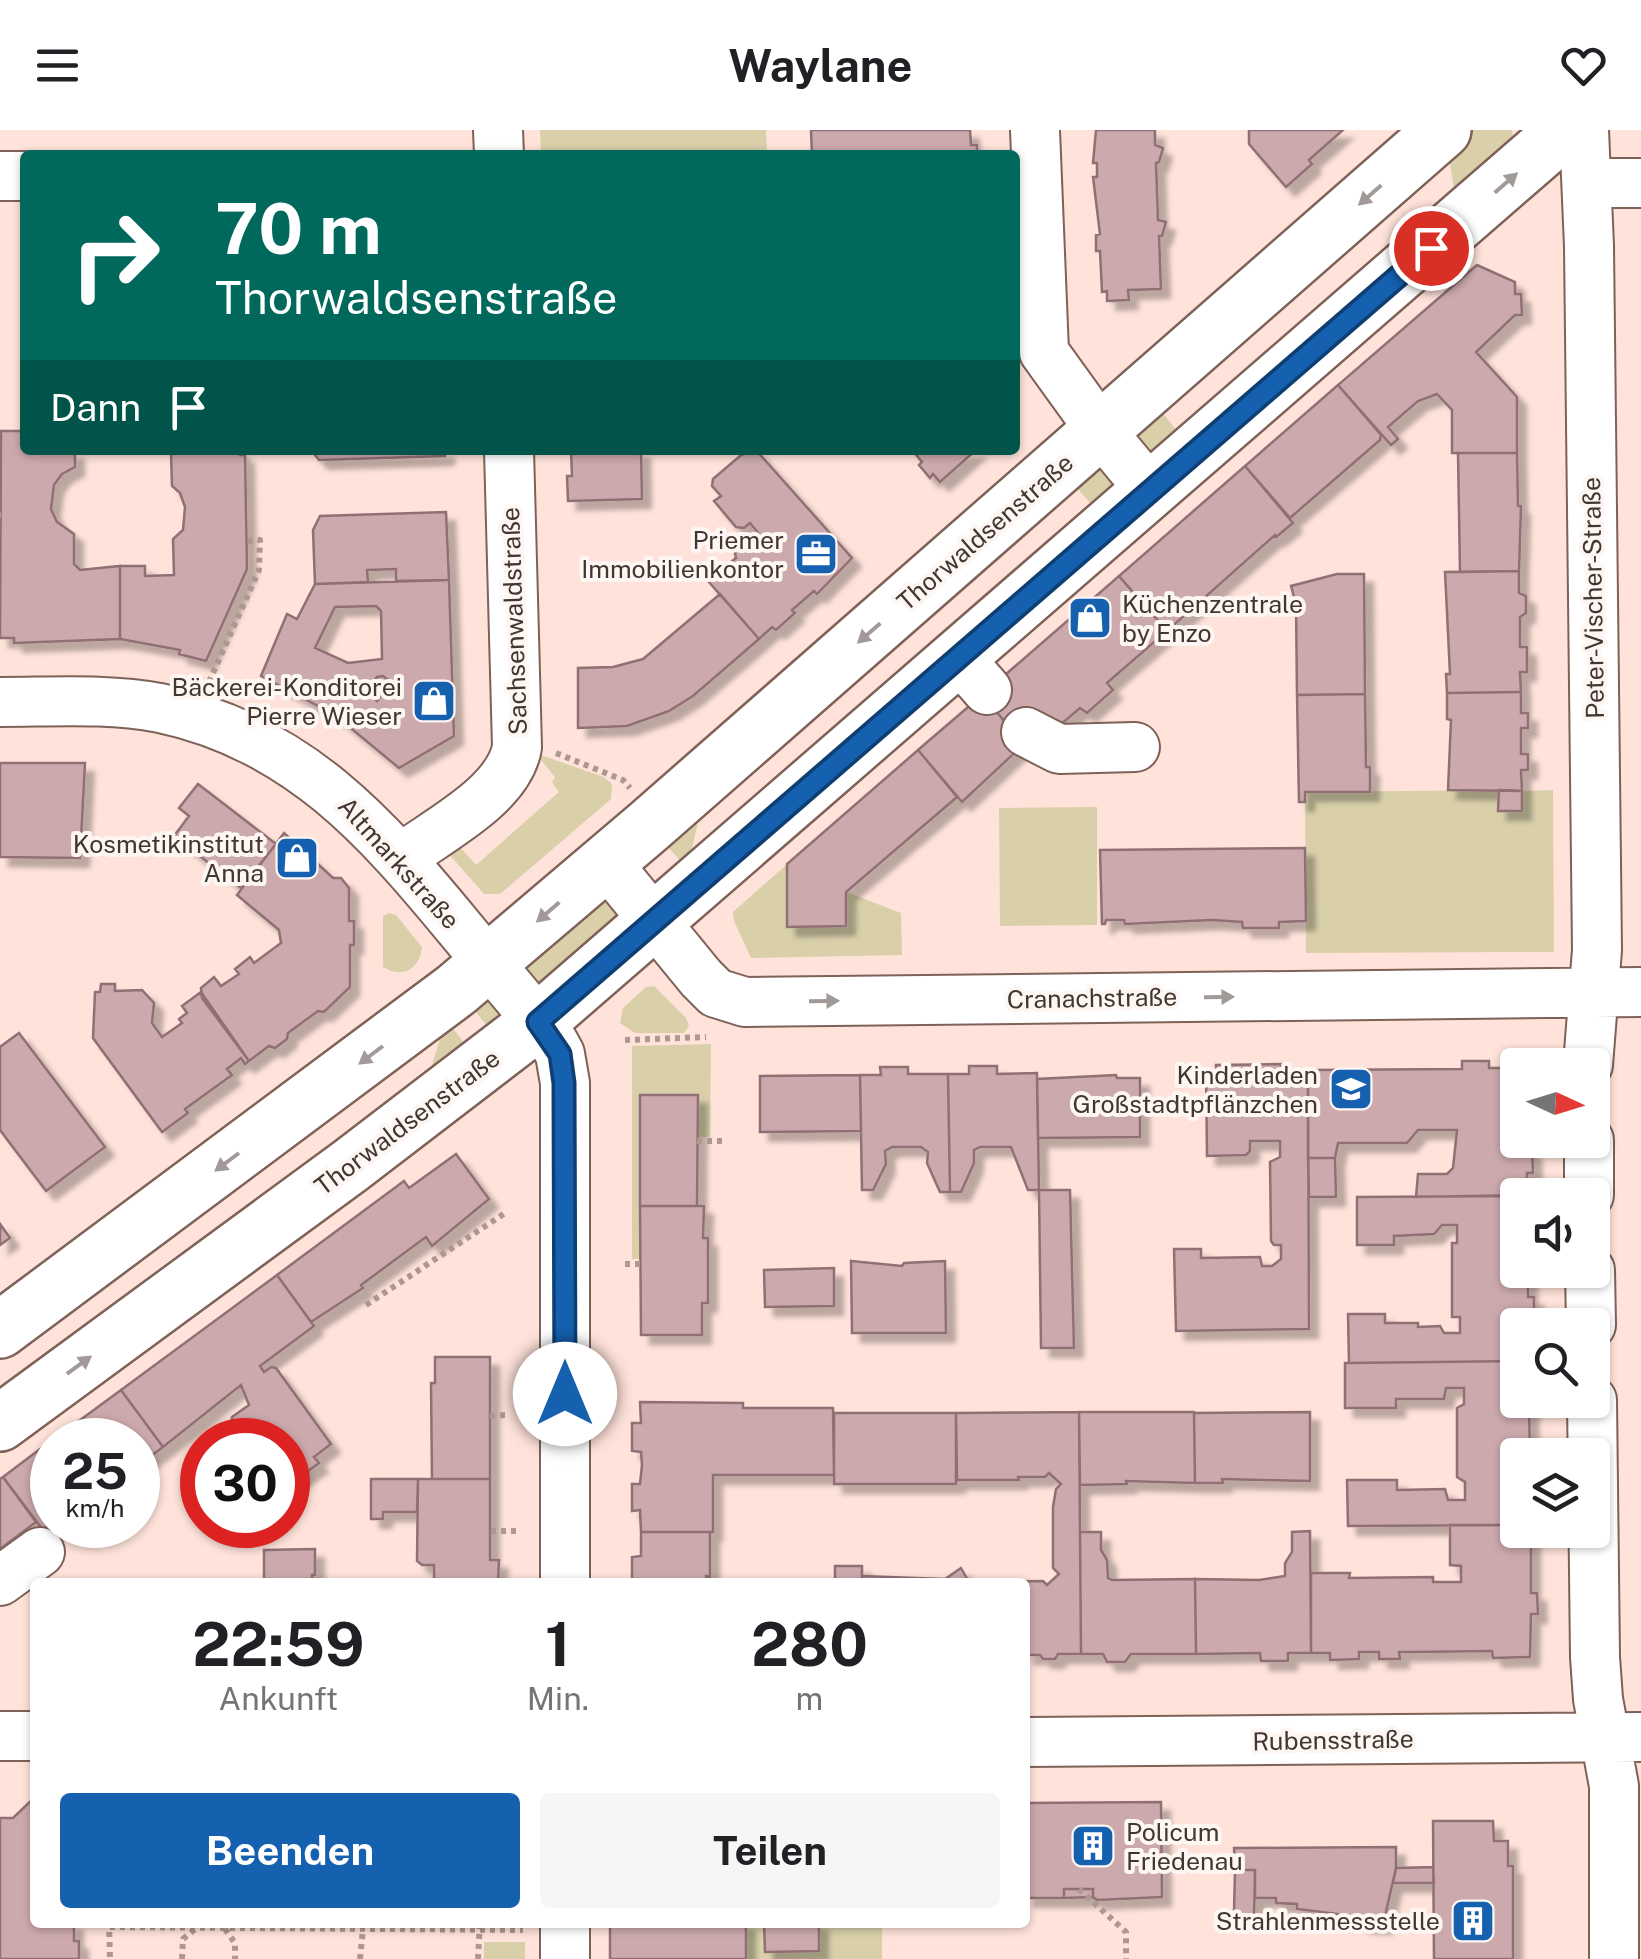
<!DOCTYPE html>
<html lang="de">
<meta charset="utf-8">
<style>
:root{--surface:#fff;--page:#f6f6f6;--text:#202124;--muted:#757577;--accent:#1560af}
body{margin:0;font-family:"Public Sans",sans-serif;background:var(--page);color:var(--text);height:100vh;display:flex;flex-direction:column;font-size:38px;white-space:nowrap}
*{box-sizing:border-box;margin:0}
p{font-size:32px;color:var(--muted)}
.icon{flex:none;width:55px;height:55px;fill:none;stroke:currentColor;stroke-width:2;stroke-linecap:round;stroke-linejoin:round}
.map{position:relative;flex:1;overflow:hidden}
.panel{position:absolute;left:30px;top:1448px;width:1000px;height:350px;display:flex;flex-direction:column;background:var(--surface);border-radius:10px;box-shadow:0 2px 8px #0004}
.panel>*{flex:none}
.top-card{position:absolute;left:20px;top:20px;width:1000px;height:305px;border-radius:10px;box-shadow:0 2px 8px #0004;background:#00695c;color:#fff;overflow:hidden}
.needle{width:65px;rotate:94deg}
.buttons{position:absolute;left:1500px;top:918px;display:grid;gap:20px}
.buttons a{display:grid;place-items:center;width:110px;height:110px;border-radius:10px;background:var(--surface);box-shadow:0 2px 8px #0004;font-size:50px}
.speed{position:absolute;left:30px;top:1288px;display:flex;gap:20px;font-size:50px;font-weight:700;text-align:center}
.speed>*{display:grid;place-content:center;width:130px;height:130px;border-radius:50%;background:var(--surface);box-shadow:0 2px 8px #0004;line-height:1}
.speed small{font-size:25px;font-weight:400}
.speed .limit{border:15px solid #d22;background:#fff;color:#111}
.pin{position:absolute;display:grid;place-items:center;width:85px;height:85px;color:#fff;margin:-42px;border:5px solid #fff;border-radius:50%;box-shadow:0 2px 10px #0007}
.me{position:absolute;width:110px;margin:-55px;rotate:0deg;stroke-linejoin:round;filter:drop-shadow(0 0 8px #0008)}
.turn{display:flex;align-items:center;gap:35px;height:210px;padding:0 30px;font-size:45px}
.turn .icon{width:130px;height:130px;stroke-width:2.5}
.turn b{display:block;font-size:70px;line-height:85px}
.then{display:flex;align-items:center;height:95px;padding:0 30px;background:#0003;gap:20px;font-size:38px}
.eta{display:flex;justify-content:space-evenly;align-items:center;height:170px;text-align:center}
.eta b{font-size:60px;font-weight:700;line-height:70px}
.action{display:flex;gap:20px;margin-top:auto;padding:20px 30px}
.action a{flex:1;height:115px;border-radius:10px;background:var(--accent);color:#fff;font-size:40px;font-weight:700;line-height:115px;text-align:center}
.action a+a{background:var(--page);color:var(--text)}
header{display:flex;justify-content:space-between;align-items:center;height:130px;padding:0 30px;background:var(--surface);font-size:45px;font-weight:700}
.map>svg:first-child{display:block}
.green{fill:#d9d0aa}
.building{fill:#cca9ad;stroke:#907074;stroke-width:2.5;fill-rule:evenodd;filter:url(#shadow)}
.lines{fill:none;stroke-linecap:round;stroke-linejoin:round}
.minor-casing{stroke:#7e6157;stroke-width:52}
.major-casing{stroke:#7e6157;stroke-width:60}
.path{stroke:#ad9790;stroke-width:6;stroke-dasharray:5 5;stroke-linecap:butt}
.minor{stroke:#fff;stroke-width:48}
.major{stroke:#fff;stroke-width:55}
.oneway{fill:#a19a98}
.route-casing{stroke:#0e3e72;stroke-width:25}
.route{stroke:#1560af;stroke-width:18}
.labels{text-anchor:middle;stroke-width:8;stroke-linejoin:round;paint-order:stroke}
.street-label{font-size:25px;fill:#433631;stroke:#fdf6f3}
.poi-label{font-size:25px;fill:#433631;stroke:#fdf6f3;text-anchor:end}
</style>
<header><svg class="icon" aria-label="menu" viewBox="0 0 24 24"><path d="M4 6h16M4 12h16M4 18h16"/></svg>Waylane<svg class="icon" aria-label="heart" viewBox="0 0 24 24"><path d="M12 20l-8-8c-3-5 5-10 8-4 3-6 11-1 8 4z"/></svg></header>
<div class="map">
<svg width="1641" height="1829" viewBox="0 0 1641 1829">
<defs>
<filter id="shadow"><feDropShadow dx="9" dy="9" stdDeviation="2.5" flood-color="#0004"/></filter>
</defs>
<rect width="100%" height="100%" fill="#ffe3da"/>
<path class="green" d="M540,0H766L767,25H541Z
M1473,0H1512L1515,19L1456,70L1448,22Z
M1156,275L1183,308L1156,330L1129,298Z
M1098,330L1120,356L1097,381L1070,350Z
M535,623L604,647L612,654L611,669L500,764H484L449,724L456,717L461,718L476,735L559,662L552,652L555,647Z
M1499,660V681L1522,680V661L1553,660L1554,822L1306,823L1305,662Z
M704,668L687,738L659,707Z
M1097,677V795L1000,796L999,678Z
M787,734L846,796V762L901,783L902,825L751,828L734,791L733,782Z
M599,762L624,786L540,860L519,836Z
M389,783L396,785L422,817C420,839 402,849 383,837V786Z
M654,856L686,888L689,896L684,903H635L620,893L623,878L646,857Z
M482,861L510,886L494,905L468,872Z
M446,889L472,923L425,958Z
M711,914L710,1007H697V965L640,966V1129H632V916Z
M746,1793H764L765,1822L819,1793H882V1829H746Z
M484,1812H525V1829H484Z"/>
<path class="building" d="M811,0H970L971,15H977V25H902L898,22L812,25Z
M1096,0H1155V15L1163,18L1159,32L1156,33L1158,90L1166,92L1162,106H1159L1161,159L1128,160L1129,170L1107,171V161L1102,162L1100,121H1096V105L1100,104L1093,47H1097V33H1093Z
M1249,0H1343L1309,30L1312,34L1286,57L1249,14Z
M1477,135L1515,152V164H1521L1522,185H1515L1476,222L1517,267V323H1452V280L1437,264L1418,271L1388,297L1398,309L1391,315L1338,255Z
M1338,255L1381,305L1380,310L1290,388L1245,336Z
M1,301H25V320L75,321V337L62,344L54,355L51,379L57,392L74,404V434L80,440L120,436V509L14,513V508H0Z
M187,320H240V325H245L247,439L206,531L179,524L180,520L120,509V436H145V446L174,445L173,409L183,400L185,377L180,363L172,356L171,322Z
M311,320H445V326L319,330Z
M571,320H641L642,369L568,371L567,346H572Z
M756,320L852,428L817,464L814,461L792,480L795,483L776,500L772,497L759,509L708,451L736,428L734,419L737,415L745,413L753,419L764,410L750,393L744,398L736,397L714,371L721,366L712,356L713,349L741,325Z
M912,320H976L940,352L933,344L930,348L919,335L922,332Z
M1458,323H1517L1518,376H1521L1519,441L1460,442Z
M1245,336L1293,393L1276,407L1275,405L1167,501L1119,446Z
M446,382L449,450L396,451V439L367,440L368,452L315,454L313,400L320,386Z
M1519,441V463L1526,466V483L1520,487V517H1527V542H1520L1521,562L1447,563L1446,544H1450L1445,442Z
M1337,444H1364L1365,564L1297,565L1296,474L1291,456Z
M1119,446L1167,501L1107,553L1113,560L1087,583L1080,578L1047,606L1019,608L982,565Z
M449,450L454,606L399,638L335,585L261,546L287,484L297,489L315,454ZM376,476L381,481L382,529L348,533L315,518L335,477ZM383,546L391,552L377,571L366,562L377,547Z
M720,464L759,509L693,566L669,581L627,596L578,598V538L613,537L643,529Z
M1521,562V583H1528V598H1521V624H1528V640H1521L1522,661L1448,660L1451,590L1447,589V563Z
M1365,564L1366,637H1370V662H1305V672H1299L1297,565Z
M982,565L1024,614L962,672L918,620Z
M918,620L957,667L846,762V796L787,797V734Z
M0,633H85L80,728L0,727Z
M198,654L276,714L241,758L174,706L189,686L179,678Z
M1499,660L1522,661V681H1498Z
M284,703L333,748H341L349,758V791H354V815H350V857L324,882L318,881L288,903L287,909L275,918L269,916L249,931L202,868L201,858L214,847L221,856L239,844L235,839L250,827L254,833L281,813L279,800L237,765Z
M1305,718L1306,791L1279,792V798H1243L1242,792L1212,790L1125,794L1124,790H1106L1105,794H1102L1100,720Z
M101,854H115V861L142,860L154,873L152,893L162,907L182,893L179,889L187,883L182,876L201,862L249,931L245,934L241,928L227,939L232,945L185,979L188,983L162,1002L93,908L95,862H100Z
M19,903L105,1017L46,1061L0,1000V917Z
M1462,931H1489V938H1514L1518,934L1525,935H1518V1010H1526V1019H1532L1533,1043H1527V1065L1416,1067L1418,1044H1447L1453,1038L1457,1000H1418L1407,1013H1338L1335,1028H1308V940L1462,939Z
M1281,934V941L1308,940L1309,1199L1176,1201L1174,1119H1201V1128L1260,1127L1262,1136H1272L1281,1129V1115H1274L1271,1111L1270,1032L1280,1027V1011H1250V1021L1246,1025L1207,1026L1206,941H1216V935Z
M969,936H997V944L1037,943L1039,1060H1028L1011,1017H980L974,1020V1033L961,1062H950L948,944H969Z
M880,937H908V944H948L950,1062H940L927,1033L928,1022L921,1017H892L885,1021L886,1034L873,1060H862L860,945H881Z
M860,945L861,1001L760,1002V946Z
M1116,945L1117,948H1140V1007L1038,1008L1037,949Z
M640,965H698L697,1076H640Z
M456,1024L489,1069L432,1116L426,1107L361,1155L363,1158L311,1192L277,1145L404,1051L409,1058Z
M1308,1028H1335L1336,1067H1309Z
M1039,1060H1070L1074,1218H1041Z
M1518,1066V1140H1528V1167H1534V1186H1528V1195H1518V1231L1349,1233L1348,1184H1385V1193H1418V1197L1440,1196L1444,1203H1460V1187H1452V1113H1457V1095H1442L1434,1104L1394,1106V1115H1357V1067Z
M640,1076H704L703,1108H708V1173H702V1205H641Z
M0,1094L10,1108L0,1115Z
M851,1131L902,1136L904,1133L945,1131L946,1203H852Z
M834,1138V1176L765,1177L764,1140Z
M277,1145L314,1196L260,1236L264,1242L271,1237L276,1238L331,1314L314,1327L319,1333L296,1350L292,1344L288,1347V1310H239L231,1299L232,1287L249,1275L241,1255L163,1317L121,1260Z
M435,1227H490V1349H432L431,1253H435Z
M1518,1231V1270H1533V1277L1529,1276L1530,1325H1518V1395L1348,1396L1347,1350H1397V1360L1445,1359L1448,1370H1465V1352L1457,1347V1278L1464,1274V1258H1446L1444,1269H1396V1278H1345V1233Z
M121,1260L163,1317L138,1336V1310H53Z
M640,1272L743,1273V1278H833L834,1345H713V1402H641L640,1380L632,1381V1354H640L642,1335L641,1322L632,1321V1293H641Z
M1079,1282L1081,1524H1058L1055,1529H1043L1040,1525H1025V1452H969L1043,1451L1047,1455L1059,1444L1053,1438V1377L1056,1359L1061,1354L1049,1343L1045,1347H1018L1019,1350H957L956,1283Z
M1079,1282H1194L1195,1353L1126,1351L1127,1354L1080,1355Z
M1310,1282V1351L1222,1349L1223,1353H1195L1194,1283Z
M834,1283H956V1354H834Z
M52,1310V1392L43,1400L3,1347Z
M3,1347L36,1392L0,1419V1349Z
M371,1349H418L417,1382H383V1389H371Z
M418,1349H490V1430H499L498,1452H434V1435H422L417,1431Z
M1450,1395H1518V1400H1531V1463H1537L1538,1484H1531L1530,1527L1493,1528L1492,1521L1410,1522H1399L1400,1529H1379V1522H1359V1529L1330,1530V1523H1311V1443H1350L1349,1448L1433,1447V1452H1461V1436L1450,1435Z
M1310,1401L1311,1523H1288V1531H1261L1260,1523L1196,1524L1195,1449L1259,1450L1285,1446V1433L1292,1422V1402Z
M641,1402H710V1447L706,1446V1452H632V1427L641,1426Z
M1080,1402H1101V1420L1107,1430L1108,1448L1112,1450L1195,1449L1196,1524H1131L1125,1532H1107L1103,1524H1081Z
M315,1419V1445H312V1452H264V1420Z
M835,1436H862V1452H835Z
M961,1438L969,1452H862V1446L945,1449Z
M35,1667V1792H74V1811H79V1829H0V1688H13Z
M1161,1672L1162,1767L1097,1770L1093,1767V1759H1064V1768H1025V1673Z
M1433,1691H1493L1494,1711H1508V1736H1513V1829H1434Z
M1396,1717V1738L1383,1795L1360,1794V1789H1338V1784L1297,1779V1774L1276,1773V1768H1255V1740H1235L1234,1718Z
M1433,1737L1434,1753H1393L1396,1738Z
M1235,1740H1255L1254,1788L1234,1783Z
M1064,1759H1093V1767L1064,1768Z
M610,1792H746V1829H610Z
M764,1792H819V1821L765,1822Z"/>
<g class="lines">
<defs>
<path id="minor" d="M498,0L499,25
M1035,0L1044,222L1101,301L1150,360
M1584,0L1589,116L1597,820L1588,935
M0,46H25
M1588,53H1641
M958,527L987,560
M0,572C53,572 108,568 160,578C298,607 376,697 461,800C492,838 525,873 554,913L560,924L565,953V1452
M1026,602L1059,619L1135,617
M401,728C439,700 509,665 517,617L509,320
M606,732L701,848L716,863L745,872L1641,862
M1589,1010V1065
M1590,1140L1591,1195
M1592,1270L1595,1527L1598,1569L1614,1656V1829
M0,1451L40,1422
M0,1606H35
M1025,1612L1641,1607
M565,1829V1792"/>
<path id="major" d="M0,1200L456,860L649,696L1443,0
M0,1293L350,1036L538,892L1565,0"/>
</defs>
<use href="#minor" class="minor-casing"/>
<use href="#major" class="major-casing"/>
<path class="path" d="M0,385H1
M209,552L259,440L260,410L247,411
M556,623L623,650L630,658
M625,910L706,907
M697,1011H726
M625,1134H641
M366,1175L505,1083
M490,1286L507,1285
M491,1401H521
M1079,1759L1126,1802V1829
M109,1792L110,1829
M110,1797L523,1800
M225,1799L235,1813V1829
M182,1829L183,1809L195,1799
M360,1829L363,1799
M478,1829L480,1792"/>
<use href="#minor" class="minor"/>
<use href="#major" class="major"/>
</g>
<defs><path id="oneway-solid" d="M-6-.8H1V-3.2L6.5 0L1 3.2V.8H-6Z" transform="scale(2.5)"/></defs>
<g class="oneway">
<use href="#oneway-solid" transform="translate(1506 53) rotate(-41)"/>
<use href="#oneway-solid" transform="translate(1370 65) rotate(139)"/>
<use href="#oneway-solid" transform="translate(869 503) rotate(139)"/>
<use href="#oneway-solid" transform="translate(548 782) rotate(139)"/>
<use href="#oneway-solid" transform="translate(1219 867) rotate(-1)"/>
<use href="#oneway-solid" transform="translate(824 871) rotate(-1)"/>
<use href="#oneway-solid" transform="translate(371 925) rotate(143)"/>
<use href="#oneway-solid" transform="translate(227 1032) rotate(143)"/>
<use href="#oneway-solid" transform="translate(79 1235) rotate(-36)"/>
</g>
<g class="lines">
<defs>
<path id="route" d="M565,1264L564,953L560,924L538,892L1431,118"/>
</defs>
<use href="#route" class="route-casing"/>
<use href="#route" class="route"/>
</g>
<defs>
<symbol id="office-square" viewBox="-11 -11 22 22"><rect x="-9" y="-9" width="18" height="18" rx="4" fill="#1560af" stroke="#fdf6f3"/><path d="M-6-3h4V-5.5h4V-3h4V5H-6ZM-1-4.5V-3h2v-1.5ZM-6 0V1H6V0Z" fill="#fff"/></symbol>
<symbol id="shop-square" viewBox="-11 -11 22 22"><rect x="-9" y="-9" width="18" height="18" rx="4" fill="#1560af" stroke="#fdf6f3"/><path d="M-5-2.5h2.3a2.7 3.5 0 0 1 5.4 0H5L5.5 6h-11ZM-1.5-2.5h3a1.5 2.3 0 0 0-3 0Z" fill="#fff"/></symbol>
<symbol id="school-square" viewBox="-11 -11 22 22"><rect x="-9" y="-9" width="18" height="18" rx="4" fill="#1560af" stroke="#fdf6f3"/><path d="M0-5L7-2L0 1L-7-2ZM-4 1L0 2.5L4 1V4Q0 6-4 4Z" fill="#fff"/></symbol>
<symbol id="building-square" viewBox="-11 -11 22 22"><rect x="-9" y="-9" width="18" height="18" rx="4" fill="#1560af" stroke="#fdf6f3"/><path d="M-4-6H4V6H1V3H-1V6H-4ZM-2.5-4.3h1.7v1.8h-1.7ZM.8-4.3h1.7v1.8H.8ZM-2.5-1h1.7V.8h-1.7ZM.8-1h1.7V.8H.8Z" fill="#fff"/></symbol>
</defs>
<g fill-rule="evenodd">
<use href="#office-square" x="791" y="399" width="50" height="50"/>
<use href="#shop-square" x="1065" y="463" width="50" height="50"/>
<use href="#shop-square" x="409" y="546" width="50" height="50"/>
<use href="#shop-square" x="272" y="703" width="50" height="50"/>
<use href="#school-square" x="1326" y="934" width="50" height="50"/>
<use href="#building-square" x="1068" y="1691" width="50" height="50"/>
<use href="#building-square" x="1448" y="1766" width="50" height="50"/>
</g>
<g class="labels">
<g class="street-label">
<text transform="translate(985 402) rotate(-41)" y="9">Thorwaldsenstraße</text>
<text transform="translate(1593 468) rotate(-91)" y="9">Peter-Vischer-Straße</text>
<text transform="translate(514 491) rotate(-92)" y="9">Sachsenwaldstraße</text>
<text transform="translate(399 733) rotate(48)" y="9">Altmarkstraße</text>
<text transform="translate(1092 868) rotate(-1)" y="9">Cranachstraße</text>
<text transform="translate(407 992) rotate(-37)" y="9">Thorwaldsenstraße</text>
<text transform="translate(1333 1610) rotate(-1)" y="9">Rubensstraße</text>
</g>
<g class="poi-label">
<text x="784" y="419">Priemer<tspan x="784" dy="29">Immobilienkontor</tspan></text>
<text x="1122" y="483" text-anchor="start">Küchenzentrale<tspan x="1122" dy="29">by Enzo</tspan></text>
<text x="402" y="566">Bäckerei-Konditorei<tspan x="402" dy="29">Pierre Wieser</tspan></text>
<text x="264" y="723">Kosmetikinstitut<tspan x="264" dy="29">Anna</tspan></text>
<text x="1318" y="954">Kinderladen<tspan x="1318" dy="29">Großstadtpflänzchen</tspan></text>
<text x="1126" y="1711" text-anchor="start">Policum<tspan x="1126" dy="29">Friedenau</tspan></text>
<text x="1440" y="1800">Strahlenmessstelle</text>
</g>
</g>
</svg>
<div class="buttons">
<a><svg class="needle" viewBox="-14 -14 28 28"><path d="M0-13l5 13h-10z" fill="#e53935"/><path d="M0 13l5-13h-10z" fill="#757577"/></svg></a>
<a><svg class="icon" aria-label="sound" viewBox="0 0 24 24"><path d="M4 9h4l5-4v14l-5-4H4zM17 9q2 3 0 6"/></svg></a>
<a><svg class="icon" aria-label="search" viewBox="0 0 24 24"><circle cx="10" cy="10" r="6"/><path d="M15 15l6 6"/></svg></a>
<a><svg class="icon" aria-label="layers" viewBox="0 0 24 24"><path d="M12 4l9 5-9 5-9-5zM3 14l9 5 9-5"/></svg></a>
</div>
<div class="speed"><div>25<small>km/h</small></div><div class="limit">30</div></div>
<div class="pin" style="left:1431px;top:118px;background:#d93025"><svg class="icon" aria-label="arrive" viewBox="0 0 24 24"><path d="M6 21V4h12l-3 4 3 4H6"/></svg></div>
<svg class="me" style="left:565px;top:1264px" viewBox="-20 -20 40 40"><circle r="19" fill="#fff"/><path d="M0-13L10 11 0 6-10 11z" fill="#1560af"/></svg>
<div class="top-card">
<div class="turn"><svg class="icon" aria-label="right" viewBox="0 0 24 24"><path d="M7 20v-9h11M14 6l5 5-5 5"/></svg><div><b>70 m</b>Thorwaldsenstraße</div></div>
<div class="then">Dann<svg class="icon" aria-label="arrive" viewBox="0 0 24 24"><path d="M6 21V4h12l-3 4 3 4H6"/></svg></div>
</div>
<section class="panel">
<div class="eta">
<div><b>22:59</b><p>Ankunft</p></div>
<div><b>1</b><p>Min.</p></div>
<div><b>280</b><p>m</p></div>
</div>
<div class="action"><a>Beenden</a><a>Teilen</a></div>
</section>
</div>
